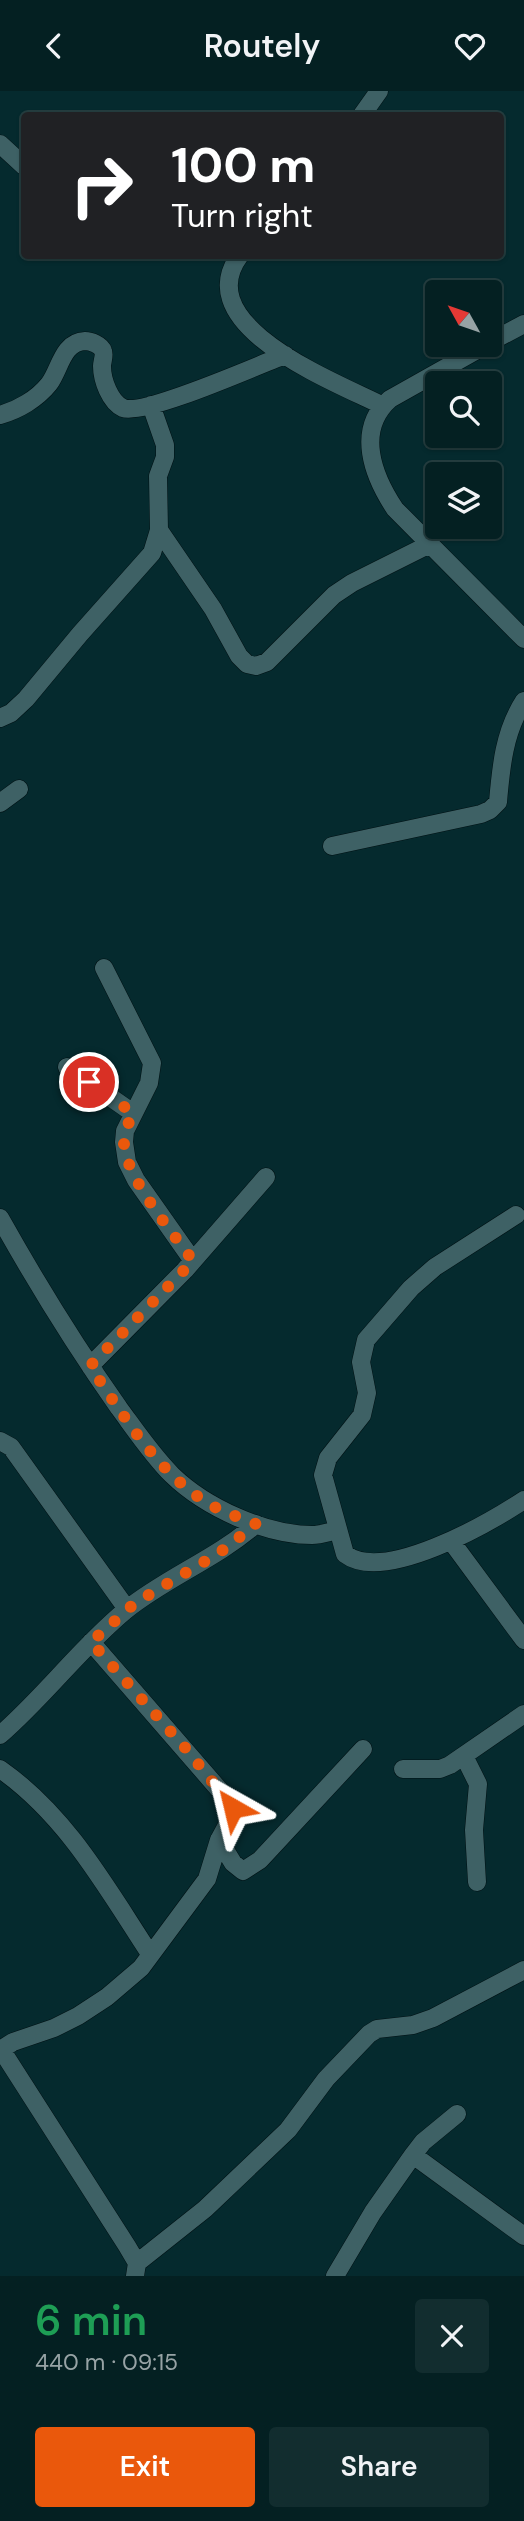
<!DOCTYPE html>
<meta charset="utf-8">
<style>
:root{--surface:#042022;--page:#122d2f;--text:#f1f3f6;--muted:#97a3a5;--line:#253e40;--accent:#ea580c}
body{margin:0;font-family:"DM Sans",sans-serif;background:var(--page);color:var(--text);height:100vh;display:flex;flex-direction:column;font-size:26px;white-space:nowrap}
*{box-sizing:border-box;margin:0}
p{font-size:23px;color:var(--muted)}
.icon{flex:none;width:38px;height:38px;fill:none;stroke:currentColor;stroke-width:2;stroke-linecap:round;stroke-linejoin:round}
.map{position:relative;height:2185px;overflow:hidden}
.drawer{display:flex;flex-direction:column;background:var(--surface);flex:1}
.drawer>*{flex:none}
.banner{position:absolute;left:21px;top:21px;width:483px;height:147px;border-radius:7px;box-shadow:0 2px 5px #0004,0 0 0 2px var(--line);background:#202124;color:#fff;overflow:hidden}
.needle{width:46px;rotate:310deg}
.tools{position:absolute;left:425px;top:189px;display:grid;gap:14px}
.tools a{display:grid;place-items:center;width:77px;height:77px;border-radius:7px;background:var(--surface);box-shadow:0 2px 5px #0004,0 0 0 2px var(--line);font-size:35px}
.pin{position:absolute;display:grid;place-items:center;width:60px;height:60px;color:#fff;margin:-30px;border:4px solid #fff;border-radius:50%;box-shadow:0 2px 7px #0007}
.me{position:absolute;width:77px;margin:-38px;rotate:323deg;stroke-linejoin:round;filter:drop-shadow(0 0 5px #0008)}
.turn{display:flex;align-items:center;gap:24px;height:147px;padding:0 35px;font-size:32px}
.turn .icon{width:91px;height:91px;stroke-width:2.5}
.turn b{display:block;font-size:49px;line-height:60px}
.round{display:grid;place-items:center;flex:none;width:74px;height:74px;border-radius:7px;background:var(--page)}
.summary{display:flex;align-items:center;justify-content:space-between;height:119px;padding:0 35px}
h1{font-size:42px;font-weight:600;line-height:52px;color:#1e9e55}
.primary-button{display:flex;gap:14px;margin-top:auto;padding:14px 35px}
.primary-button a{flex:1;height:80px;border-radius:7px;background:var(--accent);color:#fff;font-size:28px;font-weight:600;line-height:80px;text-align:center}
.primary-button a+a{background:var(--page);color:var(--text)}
header{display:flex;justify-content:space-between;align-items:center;height:91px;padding:0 35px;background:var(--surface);font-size:32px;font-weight:600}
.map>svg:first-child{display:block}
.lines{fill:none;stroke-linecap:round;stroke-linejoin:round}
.minor-casing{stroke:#001114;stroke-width:19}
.minor{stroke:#3e6165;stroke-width:18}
.route{stroke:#ea580c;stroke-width:12;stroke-dasharray:0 21.6}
</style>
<header><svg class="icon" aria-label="back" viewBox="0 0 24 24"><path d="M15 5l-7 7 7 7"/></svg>Routely<svg class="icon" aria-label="heart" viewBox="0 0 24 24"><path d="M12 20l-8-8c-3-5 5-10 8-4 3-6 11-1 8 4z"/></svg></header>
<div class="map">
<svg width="524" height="2185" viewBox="0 0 524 2185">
<rect width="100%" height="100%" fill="#052a2e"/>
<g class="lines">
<defs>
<path id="minor" d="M362,24L379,0
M0,53L24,75
M240,164C187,235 336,291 383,315
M490,251L524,233
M486,254L390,308C355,339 373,385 395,418L524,548
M0,324C18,319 37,308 49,293C60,279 62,251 85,250C91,250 101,254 103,260C105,264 102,271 102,275C102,289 110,311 123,317C145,325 258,274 285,264
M159,439L213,518L239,565L247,573L256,575L267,571L334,504L352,492L430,453
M0,627L11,622L26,608L80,543L152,462L159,439L158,385L165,366V354L151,314
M0,712L19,698
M332,755L481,723L490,719L498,711C501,676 504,641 524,610
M104,877L152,972L149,992L125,1040L124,1051L127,1071L136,1089L193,1170
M67,976L133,1022
M516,1124L435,1176L411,1197L366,1249L361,1271L367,1302L362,1324L328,1367L323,1384L345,1463C384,1493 489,1432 524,1409
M0,1127C37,1193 76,1256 119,1317C136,1340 152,1364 172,1384C205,1416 265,1444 312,1444C320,1444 329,1441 338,1439
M90,1275L185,1179L266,1086
M0,1350L11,1356L127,1518
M451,1450L524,1549
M0,1644C45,1605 80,1557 126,1519C167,1486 216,1468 256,1433
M464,1665L478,1693L474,1739L477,1791
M0,1678C67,1725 106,1796 150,1863
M403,1678H440L450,1674L524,1623
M219,1749L233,1772L243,1780L260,1769L363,1658
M1,1958L127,2155L137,2172L135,2185
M0,1959L13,1951L54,1937L78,1925L107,1906L141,1877L207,1788L219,1749L232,1725L233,1717L229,1710L91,1551
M413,2064L524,2145
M137,2172L205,2118L288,2039L326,1988L369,1943L377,1938L413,1934L433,1927L524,1879
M335,2185L373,2121L413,2064L423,2051L457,2023"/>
</defs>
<use href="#minor" class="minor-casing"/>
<use href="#minor" class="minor"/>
</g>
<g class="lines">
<path class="route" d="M89,991L133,1022C129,1032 123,1042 124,1053C127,1089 172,1140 193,1170L90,1275C124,1325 157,1382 211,1414C225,1422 241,1427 256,1433L219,1462L135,1512L91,1551L188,1660L233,1717"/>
</g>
</svg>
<div class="tools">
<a><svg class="needle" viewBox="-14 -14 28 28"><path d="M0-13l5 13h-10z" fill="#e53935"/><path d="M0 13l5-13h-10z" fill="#97a3a5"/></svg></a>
<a><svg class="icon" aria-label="search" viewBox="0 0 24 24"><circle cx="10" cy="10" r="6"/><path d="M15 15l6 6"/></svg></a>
<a><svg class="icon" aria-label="layers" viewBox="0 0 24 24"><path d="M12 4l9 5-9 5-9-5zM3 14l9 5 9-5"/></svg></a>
</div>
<div class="pin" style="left:89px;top:991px;background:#d93025"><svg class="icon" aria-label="arrive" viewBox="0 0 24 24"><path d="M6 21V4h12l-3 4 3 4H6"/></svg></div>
<svg class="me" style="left:233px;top:1717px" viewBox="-20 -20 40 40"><path d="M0-17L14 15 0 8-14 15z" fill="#ea580c" stroke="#fff" stroke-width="4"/></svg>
<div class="banner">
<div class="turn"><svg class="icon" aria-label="right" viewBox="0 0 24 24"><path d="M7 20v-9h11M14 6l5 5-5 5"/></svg><div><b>100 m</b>Turn right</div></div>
</div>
</div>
<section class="drawer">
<div class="summary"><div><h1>6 min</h1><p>440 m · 09:15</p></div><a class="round"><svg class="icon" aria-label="close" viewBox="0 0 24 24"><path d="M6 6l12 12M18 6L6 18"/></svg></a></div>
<div class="primary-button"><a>Exit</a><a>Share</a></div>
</section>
